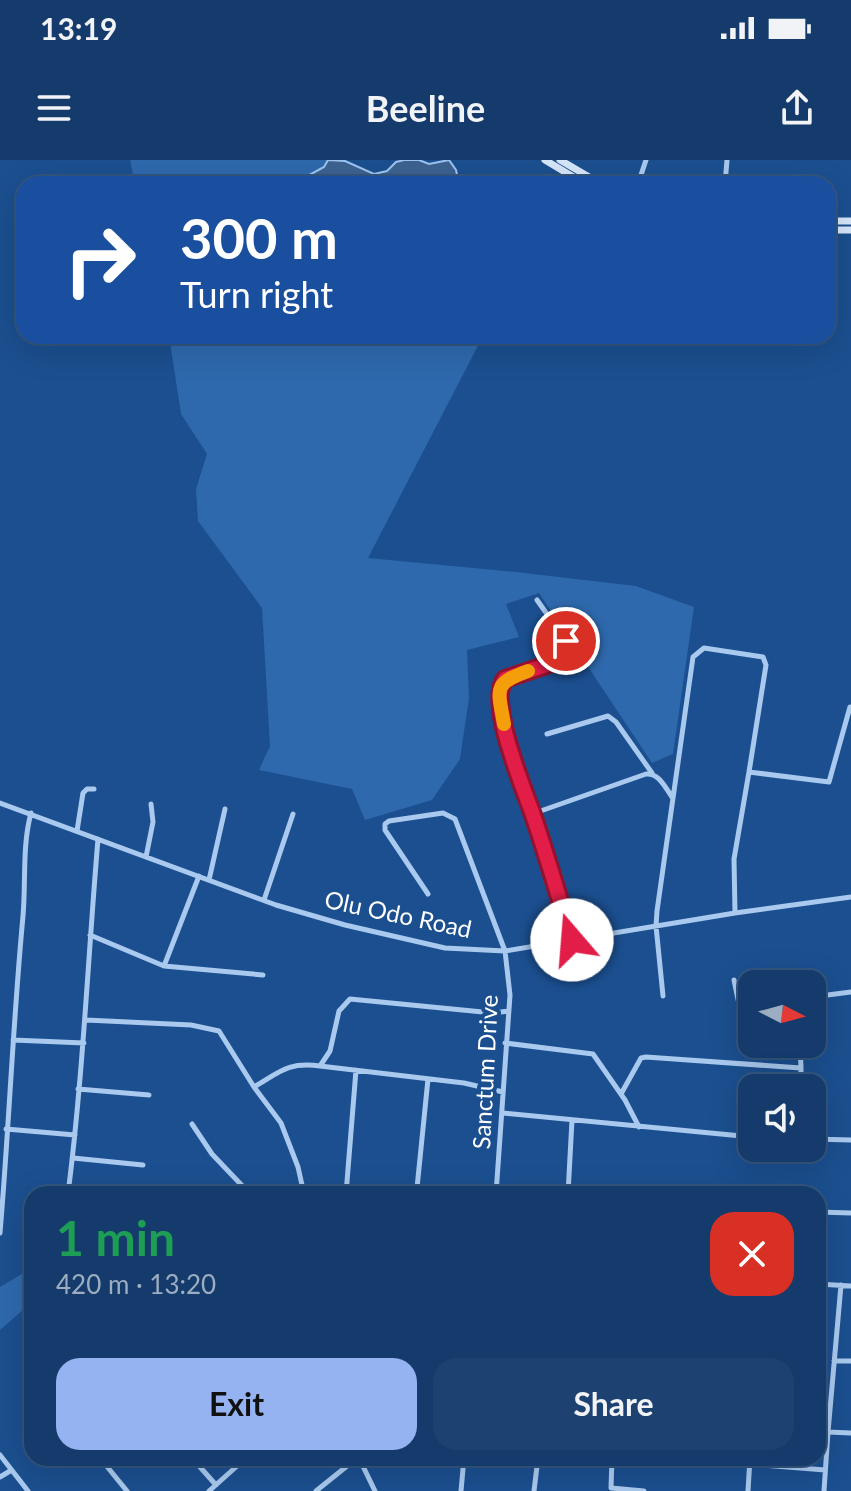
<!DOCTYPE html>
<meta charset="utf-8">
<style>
:root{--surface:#143b6b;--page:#1d4271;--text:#f1f3f6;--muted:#9dadc1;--line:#33557e;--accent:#95b2f1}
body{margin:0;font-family:Lato,sans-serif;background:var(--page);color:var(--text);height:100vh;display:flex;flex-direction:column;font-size:30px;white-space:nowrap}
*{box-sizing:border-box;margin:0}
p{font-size:26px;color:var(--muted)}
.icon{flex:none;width:44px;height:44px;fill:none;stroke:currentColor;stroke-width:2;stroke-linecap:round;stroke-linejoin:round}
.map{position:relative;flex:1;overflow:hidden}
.details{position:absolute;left:24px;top:1026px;width:802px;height:280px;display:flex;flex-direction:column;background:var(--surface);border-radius:24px;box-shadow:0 8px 32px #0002,0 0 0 2px var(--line)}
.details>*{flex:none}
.hud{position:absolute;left:16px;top:16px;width:820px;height:168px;border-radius:24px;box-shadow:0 8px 32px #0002,0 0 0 2px var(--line);background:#1a4fa0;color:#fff;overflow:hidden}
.needle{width:52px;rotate:96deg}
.buttons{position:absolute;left:738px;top:810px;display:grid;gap:16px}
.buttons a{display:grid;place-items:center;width:88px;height:88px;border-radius:16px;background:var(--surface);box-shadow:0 8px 32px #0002,0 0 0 2px var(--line);font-size:40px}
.pin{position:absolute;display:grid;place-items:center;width:68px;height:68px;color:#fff;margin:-34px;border:4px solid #fff;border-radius:50%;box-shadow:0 2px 8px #0007}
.me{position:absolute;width:88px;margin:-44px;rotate:342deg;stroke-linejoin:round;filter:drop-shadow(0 0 6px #0008)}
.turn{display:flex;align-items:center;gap:28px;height:168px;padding:0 32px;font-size:36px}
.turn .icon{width:104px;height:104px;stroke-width:2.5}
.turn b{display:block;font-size:56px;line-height:68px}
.round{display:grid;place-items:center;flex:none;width:84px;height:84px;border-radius:24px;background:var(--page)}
.summary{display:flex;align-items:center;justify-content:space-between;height:136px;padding:0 32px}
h1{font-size:48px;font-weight:700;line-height:60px;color:#1e9e55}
.cta{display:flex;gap:16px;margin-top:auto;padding:16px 32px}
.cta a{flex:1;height:92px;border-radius:24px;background:var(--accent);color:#111;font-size:32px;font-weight:700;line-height:92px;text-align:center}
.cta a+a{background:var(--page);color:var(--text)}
.status{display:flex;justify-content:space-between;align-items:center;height:56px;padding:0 40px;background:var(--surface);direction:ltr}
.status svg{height:22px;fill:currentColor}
header{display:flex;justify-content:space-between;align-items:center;height:104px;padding:0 32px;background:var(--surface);font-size:36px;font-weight:700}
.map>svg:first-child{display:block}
.green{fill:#2e69ad}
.water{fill:#3c6290;stroke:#9cc4f0;stroke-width:2}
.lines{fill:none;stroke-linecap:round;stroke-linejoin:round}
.street{stroke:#a9c9ee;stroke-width:5}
.secondary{stroke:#d6e6fa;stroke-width:7}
.route-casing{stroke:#92132f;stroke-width:20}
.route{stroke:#e11d48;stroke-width:14}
.slow{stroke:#f59e0b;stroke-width:14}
.labels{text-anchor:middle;stroke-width:8;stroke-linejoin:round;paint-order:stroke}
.street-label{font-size:24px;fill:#fff;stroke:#1b4f8f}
</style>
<div class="status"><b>13:19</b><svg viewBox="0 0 49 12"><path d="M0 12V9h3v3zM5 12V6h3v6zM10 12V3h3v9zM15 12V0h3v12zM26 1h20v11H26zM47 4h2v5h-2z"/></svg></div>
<header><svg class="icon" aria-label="menu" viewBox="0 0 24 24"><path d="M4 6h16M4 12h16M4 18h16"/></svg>Beeline<svg class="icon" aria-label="share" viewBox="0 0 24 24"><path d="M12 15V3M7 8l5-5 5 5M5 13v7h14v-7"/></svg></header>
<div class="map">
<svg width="851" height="1331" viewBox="0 0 851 1331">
<rect width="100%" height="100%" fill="#1b4f8f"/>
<path class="green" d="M130,0H328C322,13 305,12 298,24H135Z
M169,176H483L368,398L516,412L636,426L694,447L673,594L652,603L539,433L506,444L519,477L467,490L469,538L460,599L432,640L365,660L352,629L259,610L270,586L262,448L198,361L196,329L207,294L181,254Z
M32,1108V1142L0,1170V1127Z"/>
<path class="water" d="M328,0L345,1L374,14L387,11L396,2L404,0H419L429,4L449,0L456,10L459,24H298L300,20L324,7Z"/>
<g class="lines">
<path class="street" d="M638,24L646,0
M725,24L727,0
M537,440L566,481L567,495L564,499L505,519C487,541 524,629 533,655C547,696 559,738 572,780
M547,574L608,556L616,562L652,613
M0,643L276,745L345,765L445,788L505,791L735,753L851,737
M532,654L646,614C659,613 665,627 672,637
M77,671L83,633L87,629H94
M146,697L153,662L151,644
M209,720L225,649
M428,734L385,670V664L389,661L443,653L455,659L505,791L510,835L496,1034
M264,740L293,654
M735,753L734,699L749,612L829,622L850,547
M90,775L164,806L263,815
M164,806L199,716
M734,820L739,844H752
M663,836L656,766L657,751L693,497L704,488L763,497L766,505L749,612
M812,837L851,832
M86,860L191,865L219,871L254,927L281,963L298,1007L304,1034
M13,880L84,883
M505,883L593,894L625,940L639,967
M800,884L801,908
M320,906L464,923L503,932
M254,927C281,911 288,902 320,906L330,891L339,851L350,839L493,853L509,851
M78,929L149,935
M621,934L641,898L646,897L801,908V928
M503,953L752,977
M192,964L212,994L250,1034
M6,969L75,975
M812,979L851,980
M73,998L143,1005
M417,1028L428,919
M568,1033L582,1034
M68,1034C83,916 88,797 98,679
M346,1034L356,910
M568,1034L572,960
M818,1052L851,1053
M0,1073C9,967 13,862 23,756C26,722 22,686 31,653
M818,1124L851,1126
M841,1125L828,1272L851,1273
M834,1201H851
M0,1295L28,1331
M100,1298L127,1331
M192,1298L216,1325
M359,1298L375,1331
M612,1298L611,1328L644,1331
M750,1304L825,1310
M0,1317L10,1311
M209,1331L246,1298
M316,1331L357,1298
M461,1331L464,1298
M534,1331L538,1298
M748,1331L750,1298
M824,1331L828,1272"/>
<path class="secondary" d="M545,0L585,24
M560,0L601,24
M828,61H851
M828,70H851"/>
</g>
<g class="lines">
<defs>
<path id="route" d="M566,481L567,495L564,499L505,519C487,542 524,629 533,655C547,696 559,738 572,780"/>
</defs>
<use href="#route" class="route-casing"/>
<use href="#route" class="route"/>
<path class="slow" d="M504,564C498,529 492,524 528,511"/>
</g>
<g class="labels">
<g class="street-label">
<text transform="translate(398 755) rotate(12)" y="8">Olu Odo Road</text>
<text transform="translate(486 912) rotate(-87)" y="8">Sanctum Drive</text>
</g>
</g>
</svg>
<div class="buttons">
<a><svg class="needle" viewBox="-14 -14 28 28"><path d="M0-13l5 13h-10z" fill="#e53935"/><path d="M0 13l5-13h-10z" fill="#9dadc1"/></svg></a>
<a><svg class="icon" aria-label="sound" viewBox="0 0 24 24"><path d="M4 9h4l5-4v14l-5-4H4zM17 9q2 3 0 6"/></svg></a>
</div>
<div class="pin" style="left:566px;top:481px;background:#d93025"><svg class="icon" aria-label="arrive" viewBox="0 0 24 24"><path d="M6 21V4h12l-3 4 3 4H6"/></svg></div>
<svg class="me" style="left:572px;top:780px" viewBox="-20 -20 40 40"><circle r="19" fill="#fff"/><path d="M0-13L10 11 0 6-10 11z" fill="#e11d48"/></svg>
<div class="hud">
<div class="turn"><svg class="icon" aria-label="right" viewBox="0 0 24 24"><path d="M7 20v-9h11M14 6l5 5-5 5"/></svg><div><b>300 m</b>Turn right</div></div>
</div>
<section class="details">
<div class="summary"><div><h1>1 min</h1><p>420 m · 13:20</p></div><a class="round" style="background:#d93025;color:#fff"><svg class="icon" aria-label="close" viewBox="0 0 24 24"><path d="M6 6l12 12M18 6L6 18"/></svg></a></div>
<div class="cta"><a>Exit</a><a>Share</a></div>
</section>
</div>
